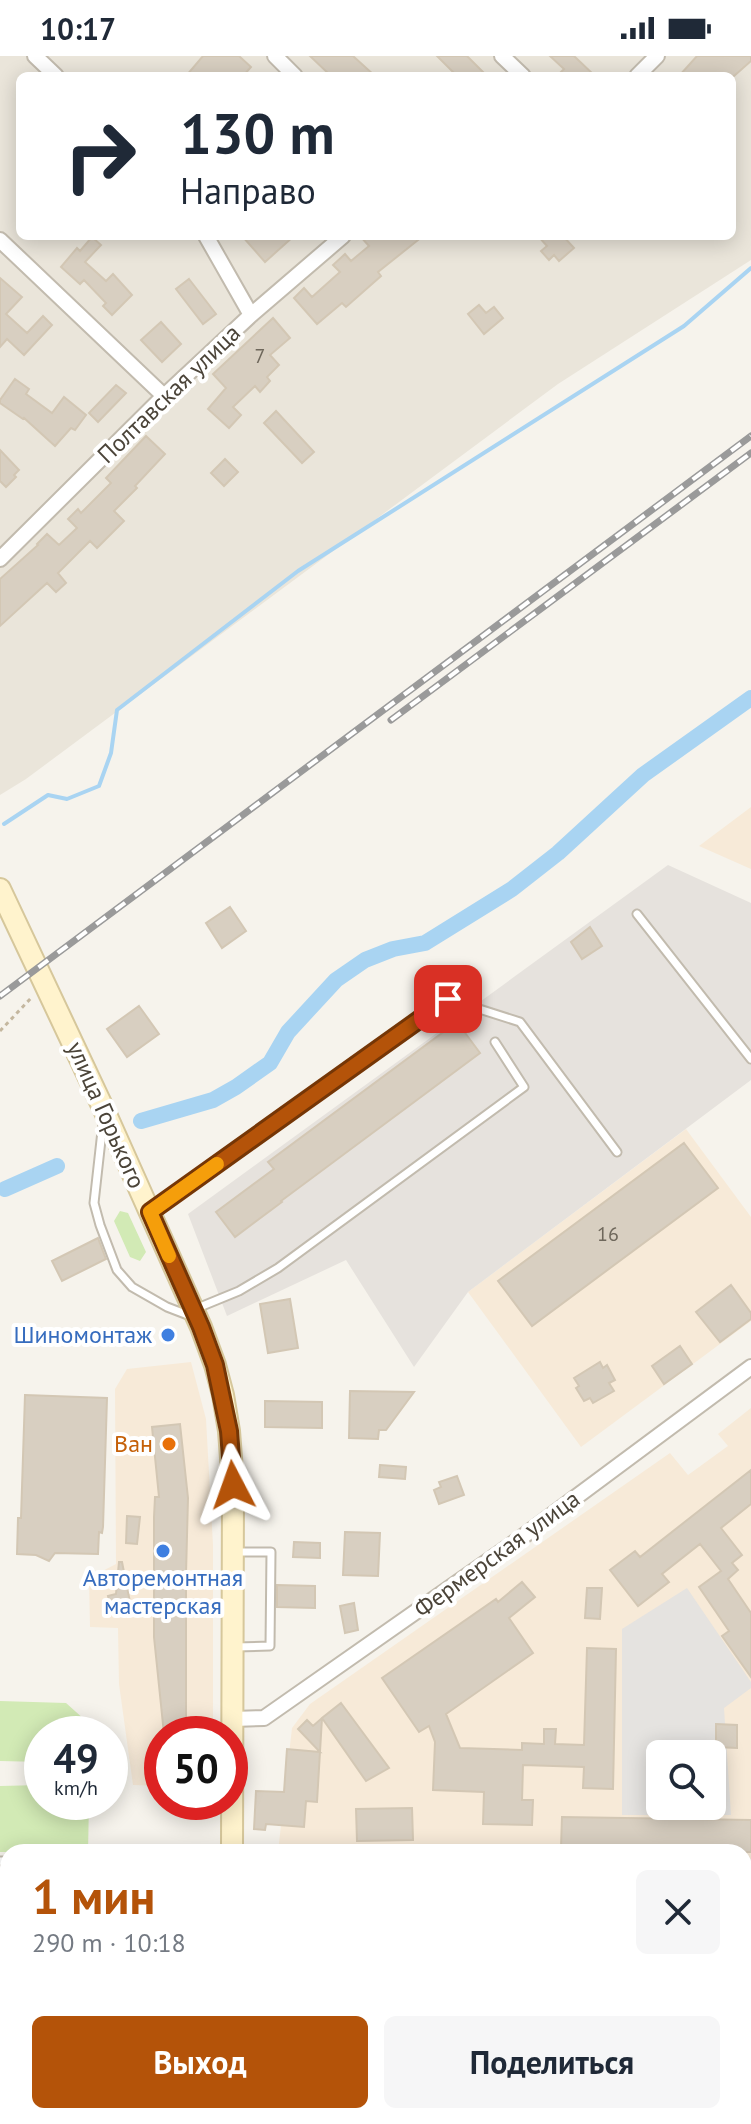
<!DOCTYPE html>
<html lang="ru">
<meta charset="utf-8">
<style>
:root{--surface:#fff;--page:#f6f6f7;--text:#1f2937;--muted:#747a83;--accent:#b45309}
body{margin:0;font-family:"PT Sans",sans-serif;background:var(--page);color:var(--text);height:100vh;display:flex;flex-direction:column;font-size:30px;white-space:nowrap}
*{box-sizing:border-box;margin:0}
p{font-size:26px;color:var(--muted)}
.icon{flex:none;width:44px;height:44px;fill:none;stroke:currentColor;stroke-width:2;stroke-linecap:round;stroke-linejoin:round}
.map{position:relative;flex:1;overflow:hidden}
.sheet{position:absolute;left:0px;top:1788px;width:752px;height:280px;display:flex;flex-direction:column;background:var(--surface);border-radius:24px 24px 0 0;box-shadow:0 4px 20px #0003}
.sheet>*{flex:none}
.guide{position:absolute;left:16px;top:16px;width:720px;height:168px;border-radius:12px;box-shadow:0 4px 20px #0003;background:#fff;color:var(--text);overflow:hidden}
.fabs{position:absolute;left:646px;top:1684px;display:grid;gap:16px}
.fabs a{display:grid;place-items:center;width:80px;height:80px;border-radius:12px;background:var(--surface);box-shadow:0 4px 20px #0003;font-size:40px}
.speed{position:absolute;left:24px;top:1660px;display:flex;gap:16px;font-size:40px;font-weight:700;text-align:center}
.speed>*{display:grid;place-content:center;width:104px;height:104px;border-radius:50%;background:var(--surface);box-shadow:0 4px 20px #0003;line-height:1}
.speed small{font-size:20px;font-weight:400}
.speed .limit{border:12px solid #d22;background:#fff;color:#111}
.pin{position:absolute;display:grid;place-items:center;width:68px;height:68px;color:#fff;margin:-34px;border-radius:16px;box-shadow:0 4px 12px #0006}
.me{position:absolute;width:88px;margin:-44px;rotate:356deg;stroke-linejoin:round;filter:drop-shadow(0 0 6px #0008)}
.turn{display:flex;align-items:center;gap:28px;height:168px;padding:0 32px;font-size:36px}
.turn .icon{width:104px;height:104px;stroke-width:2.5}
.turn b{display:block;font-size:56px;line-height:68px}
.round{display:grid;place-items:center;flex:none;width:84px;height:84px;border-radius:12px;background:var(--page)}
.headline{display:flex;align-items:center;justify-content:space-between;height:136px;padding:0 32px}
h1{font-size:48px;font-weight:800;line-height:60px;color:var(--accent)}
.primary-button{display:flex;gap:16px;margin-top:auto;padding:16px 32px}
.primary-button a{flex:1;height:92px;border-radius:12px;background:var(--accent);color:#fff;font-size:32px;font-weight:800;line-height:92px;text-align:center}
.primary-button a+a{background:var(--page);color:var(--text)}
.status{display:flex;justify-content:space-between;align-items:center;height:56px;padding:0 40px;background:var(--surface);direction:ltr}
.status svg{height:22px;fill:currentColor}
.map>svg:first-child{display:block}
.residential{fill:#eae5da;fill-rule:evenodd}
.commercial{fill:#f7ead8;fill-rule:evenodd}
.industrial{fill:#e6e2dd}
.green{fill:#d2eab5}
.parking{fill:#e5e3e0;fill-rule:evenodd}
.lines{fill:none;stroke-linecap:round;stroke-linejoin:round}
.stream{stroke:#a9d4f2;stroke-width:4}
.canal{stroke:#a9d4f2;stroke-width:16}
.building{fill:#d8cfc1;stroke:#d3c7b4;stroke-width:2}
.lane-casing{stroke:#c2bbae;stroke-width:11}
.street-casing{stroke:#c2bbae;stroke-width:18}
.secondary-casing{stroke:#d6c79b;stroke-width:24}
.path{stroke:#c4b79f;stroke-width:3;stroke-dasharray:4 4;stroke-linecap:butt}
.lane{stroke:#fff;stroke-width:7}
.street{stroke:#fff;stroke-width:14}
.secondary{stroke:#fff3cd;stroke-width:20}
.rail-casing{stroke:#9a9a9a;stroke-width:7}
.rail{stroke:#fff;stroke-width:4;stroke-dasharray:12;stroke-linecap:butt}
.route-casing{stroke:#753606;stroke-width:20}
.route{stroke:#b45309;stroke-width:14}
.slow{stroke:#f59e0b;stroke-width:14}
.shop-dot{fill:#3f7fe0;stroke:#fff;stroke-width:3}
.food-dot{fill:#e8710a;stroke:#fff;stroke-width:3}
.labels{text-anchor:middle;stroke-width:8;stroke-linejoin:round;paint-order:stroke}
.number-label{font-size:20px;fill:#6e675b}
.street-label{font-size:24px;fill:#4b4439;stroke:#fff}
.shop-label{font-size:24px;fill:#366cbe;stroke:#fff;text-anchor:end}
.food-label{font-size:24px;fill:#c56008;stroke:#fff;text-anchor:end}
</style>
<div class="status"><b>10:17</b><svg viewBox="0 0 49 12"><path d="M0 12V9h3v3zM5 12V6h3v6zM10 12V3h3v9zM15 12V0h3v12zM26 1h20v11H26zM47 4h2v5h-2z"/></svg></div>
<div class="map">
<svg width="751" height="2068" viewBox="0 0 751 2068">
<rect width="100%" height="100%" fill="#f6f3ec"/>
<path class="residential" d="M0,0H751V204L558,328L26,723L0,739ZM20,20H732V180H20Z
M744,1823H751V2068H477L476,2061L744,2060Z"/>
<path class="commercial" d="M751,751V813L699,790Z
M686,1073L751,1161V1265L581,1391L468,1236Z
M191,1306L206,1363L213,1489V1678H162V1730L133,1729L119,1628L118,1572L90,1571L89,1522L116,1508L115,1333L127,1313Z
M751,1352V1803H744V1796H278L292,1672L310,1648L670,1397L688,1419L728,1390L718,1378ZM660,1698H712V1750H660Z
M0,1935H8V2060H184L183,2068H0Z
M252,2060H476L477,2068H251Z"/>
<path class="industrial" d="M668,809L751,847V1024L468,1236L414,1311L346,1204L227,1260L188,1158Z"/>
<path class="green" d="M120,1155L128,1157L146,1196L140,1205L130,1201L114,1165Z
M0,1645L66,1647L85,1664V1678H42V1706L0,1705Z
M42,1729V1746H89L88,1796H0V1730Z"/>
<path class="parking" d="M687,1532L751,1626V1632L724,1652L731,1759H622V1573ZM660,1698H712V1750H660Z"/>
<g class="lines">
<path class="stream" d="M4,768L48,739L67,743L99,730L111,697L117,654L298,515L684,270L751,212"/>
<path class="canal" d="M141,1065L213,1044L236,1031L270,1007L288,976L336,924L365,904L393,893L425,887L512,833L558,797L643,719L751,642
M5,1133L57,1110"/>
</g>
<path class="building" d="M203,0H239L251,11L243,20H186Z
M310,0H353L375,20H331Z
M437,0H467L487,20H457Z
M550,0H574L595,20H557L564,13Z
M697,0H751V5L734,20H679Z
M242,180H294L265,206Z
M360,180H423L378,216L381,220L346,251L342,247L317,268L294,242L304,232L312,241L340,216L333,209L345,198L351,205L369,190Z
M538,180H563L574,192L559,205L554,199L549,204L541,195L547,190Z
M92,181L101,189L85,206L106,225L113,218L132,239L112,259L103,250L106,247L84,224L80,228L61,211L77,192L80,195Z
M0,222L22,241L6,258L27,277L43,260L52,269L24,299L7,283L0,291Z
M189,223L216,258L203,268L176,233Z
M479,249L486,257L494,251L503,262L484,278L468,258Z
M273,262L290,282L270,299L279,309L267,321L270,325L260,336L255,330L233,351L241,359L229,372L208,353L226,332L213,318Z
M161,266L181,288L162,306L141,284Z
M15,323L29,333L26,338L52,357L64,341L86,359L75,374L71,372L55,390L24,362L23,363L0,347V344Z
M116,329L126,337L98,366L89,357Z
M276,355L314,396L302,407L264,367Z
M146,380L165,398L135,430L137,432L114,455L124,465L97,492L90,485L58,517L66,527L56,536L47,527L0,570V523L38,489L37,488L47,478L59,489L77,472L68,463L78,453L81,457L111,427L106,422Z
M0,394L19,414L14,419L16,421L6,431L0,425Z
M225,403L238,416L224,430L211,417Z
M230,851L246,875L222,892L206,867Z
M590,871L602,890L582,903L571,886Z
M139,950L159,978L127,1001L107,973Z
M457,966L480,997L281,1145L282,1146L235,1181L216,1156L274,1113L268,1106Z
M684,1087L718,1132L532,1270L498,1225Z
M98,1182L106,1203L62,1225L52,1205Z
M731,1229L751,1257V1263L720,1286L696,1256Z
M290,1243L298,1292L268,1297L260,1248Z
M680,1290L692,1308L664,1328L652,1310Z
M600,1306L603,1312L607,1309L615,1324L609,1327L614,1335L593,1347L590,1342L584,1345L576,1332L579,1330L574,1322Z
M350,1335L414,1336L386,1374H379L378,1383L349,1382Z
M25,1339L107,1342L103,1471L102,1477L99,1476L98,1498L55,1497L49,1505L36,1499L17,1498L18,1462H21Z
M265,1345L322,1346V1372L265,1371Z
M180,1368L188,1442L186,1518V1678H164L154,1581V1461L155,1441H159L152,1371Z
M380,1409L406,1411L405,1423L379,1421Z
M751,1414V1448L721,1472L742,1499L732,1507L738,1514L728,1523L751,1557V1621L722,1580L729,1575L699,1531L721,1515L700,1488L662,1518L669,1526L638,1550L610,1514L635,1495L640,1501Z
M457,1420L464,1439L439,1448L434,1434L441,1431L439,1426Z
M127,1460L140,1461L137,1488L126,1487Z
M345,1476L380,1477L378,1520L343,1519Z
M294,1486L320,1487V1502L293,1501Z
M119,1506H122L131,1551L112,1555L108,1540L116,1538Z
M522,1526L535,1541L509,1562L533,1597L446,1658L460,1692L522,1694V1687L544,1688V1673H556L555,1688L584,1689L587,1592L616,1593L613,1733L583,1732L584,1711L523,1709L522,1744H533L532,1769L483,1768L484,1736L433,1734L435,1686L429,1670L419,1676L382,1622L496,1543L498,1546Z
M277,1529L315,1530V1552L277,1551Z
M587,1532H602L600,1563L585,1562Z
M354,1547L358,1574L345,1577L340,1550Z
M341,1647L389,1712L366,1725L322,1662Z
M322,1662L317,1746L306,1745L304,1771L266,1768L265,1774L254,1773L256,1735L284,1736L287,1693L320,1696L298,1673L307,1664L313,1670Z
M716,1668L737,1669V1692L716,1691Z
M412,1752L413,1784L357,1785L356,1753Z
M562,1761L751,1764V1796H664V1793L561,1792Z"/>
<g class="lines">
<defs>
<path id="lane" d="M637,858L751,1003
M103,1066L94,1147L100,1169L117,1214L132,1231L167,1251L193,1261
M152,1155L448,943L520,966L617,1096
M195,1253L239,1235L278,1212L524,1031L495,986
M235,1496H271L270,1590L236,1591
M0,1805H8
M0,1945H8
M0,2061L66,2068
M154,2068V2060"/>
<path id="street" d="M35,0L56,20
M275,0L295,20
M502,0L523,20
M637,20L657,0
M206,180L251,259
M0,184L164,340
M0,503L164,340L251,259L343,180
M233,1663L264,1662L521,1482L751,1311
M744,1822H751"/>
<path id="secondary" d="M0,833L105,1056L201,1271L215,1309L223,1339L229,1375L233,1429L232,1796
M208,2068L209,2060"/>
</defs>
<use href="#lane" class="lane-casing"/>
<use href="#street" class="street-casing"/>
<use href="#secondary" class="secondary-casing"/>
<path class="path" d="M0,975L32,941"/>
<use href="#lane" class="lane"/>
<use href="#street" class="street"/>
<use href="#secondary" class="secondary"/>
<defs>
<path id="rail" d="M391,664L751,397
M0,940L751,380"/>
</defs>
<use href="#rail" class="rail-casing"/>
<use href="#rail" class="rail"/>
</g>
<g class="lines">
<defs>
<path id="route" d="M233,1429L229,1375L215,1309L201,1271L150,1156L448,943"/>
</defs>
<use href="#route" class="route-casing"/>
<use href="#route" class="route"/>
<path class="slow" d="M169,1200L150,1156L217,1108"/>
</g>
<g class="shop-dot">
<circle cx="168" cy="1279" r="8"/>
<circle cx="163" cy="1495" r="8"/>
</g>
<circle class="food-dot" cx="169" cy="1388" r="8"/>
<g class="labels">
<g class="number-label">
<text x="260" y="307">7</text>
<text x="608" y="1185">16</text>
</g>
<g class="street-label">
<text transform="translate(169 338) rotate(-44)" y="8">Полтавская улица</text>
<text transform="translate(106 1059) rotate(66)" y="8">улица Горького</text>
<text transform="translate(497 1498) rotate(-36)" y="8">Фермерская улица</text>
</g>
<g class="shop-label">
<text x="152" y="1287">Шиномонтаж</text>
<text x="163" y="1530" text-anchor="middle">Авторемонтная<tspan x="163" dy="28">мастерская</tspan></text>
</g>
<g class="food-label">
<text x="153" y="1396">Ван</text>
</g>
</g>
</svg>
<div class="fabs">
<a><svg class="icon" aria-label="search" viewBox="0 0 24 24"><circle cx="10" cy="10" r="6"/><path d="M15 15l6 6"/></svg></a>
</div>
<div class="speed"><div>49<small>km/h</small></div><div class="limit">50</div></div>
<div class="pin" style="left:448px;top:943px;background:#d93025"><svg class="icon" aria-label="arrive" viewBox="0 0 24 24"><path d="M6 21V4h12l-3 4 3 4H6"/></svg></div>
<svg class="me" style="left:233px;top:1429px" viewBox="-20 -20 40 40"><path d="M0-17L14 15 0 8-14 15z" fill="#b45309" stroke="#fff" stroke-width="4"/></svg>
<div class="guide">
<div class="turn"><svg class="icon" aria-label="right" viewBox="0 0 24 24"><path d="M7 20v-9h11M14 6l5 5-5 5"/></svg><div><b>130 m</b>Направо</div></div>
</div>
<section class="sheet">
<div class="headline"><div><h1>1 мин</h1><p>290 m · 10:18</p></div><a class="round"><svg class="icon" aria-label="close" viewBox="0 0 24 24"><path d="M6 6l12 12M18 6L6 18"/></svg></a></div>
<div class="primary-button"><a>Выход</a><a>Поделиться</a></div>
</section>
</div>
